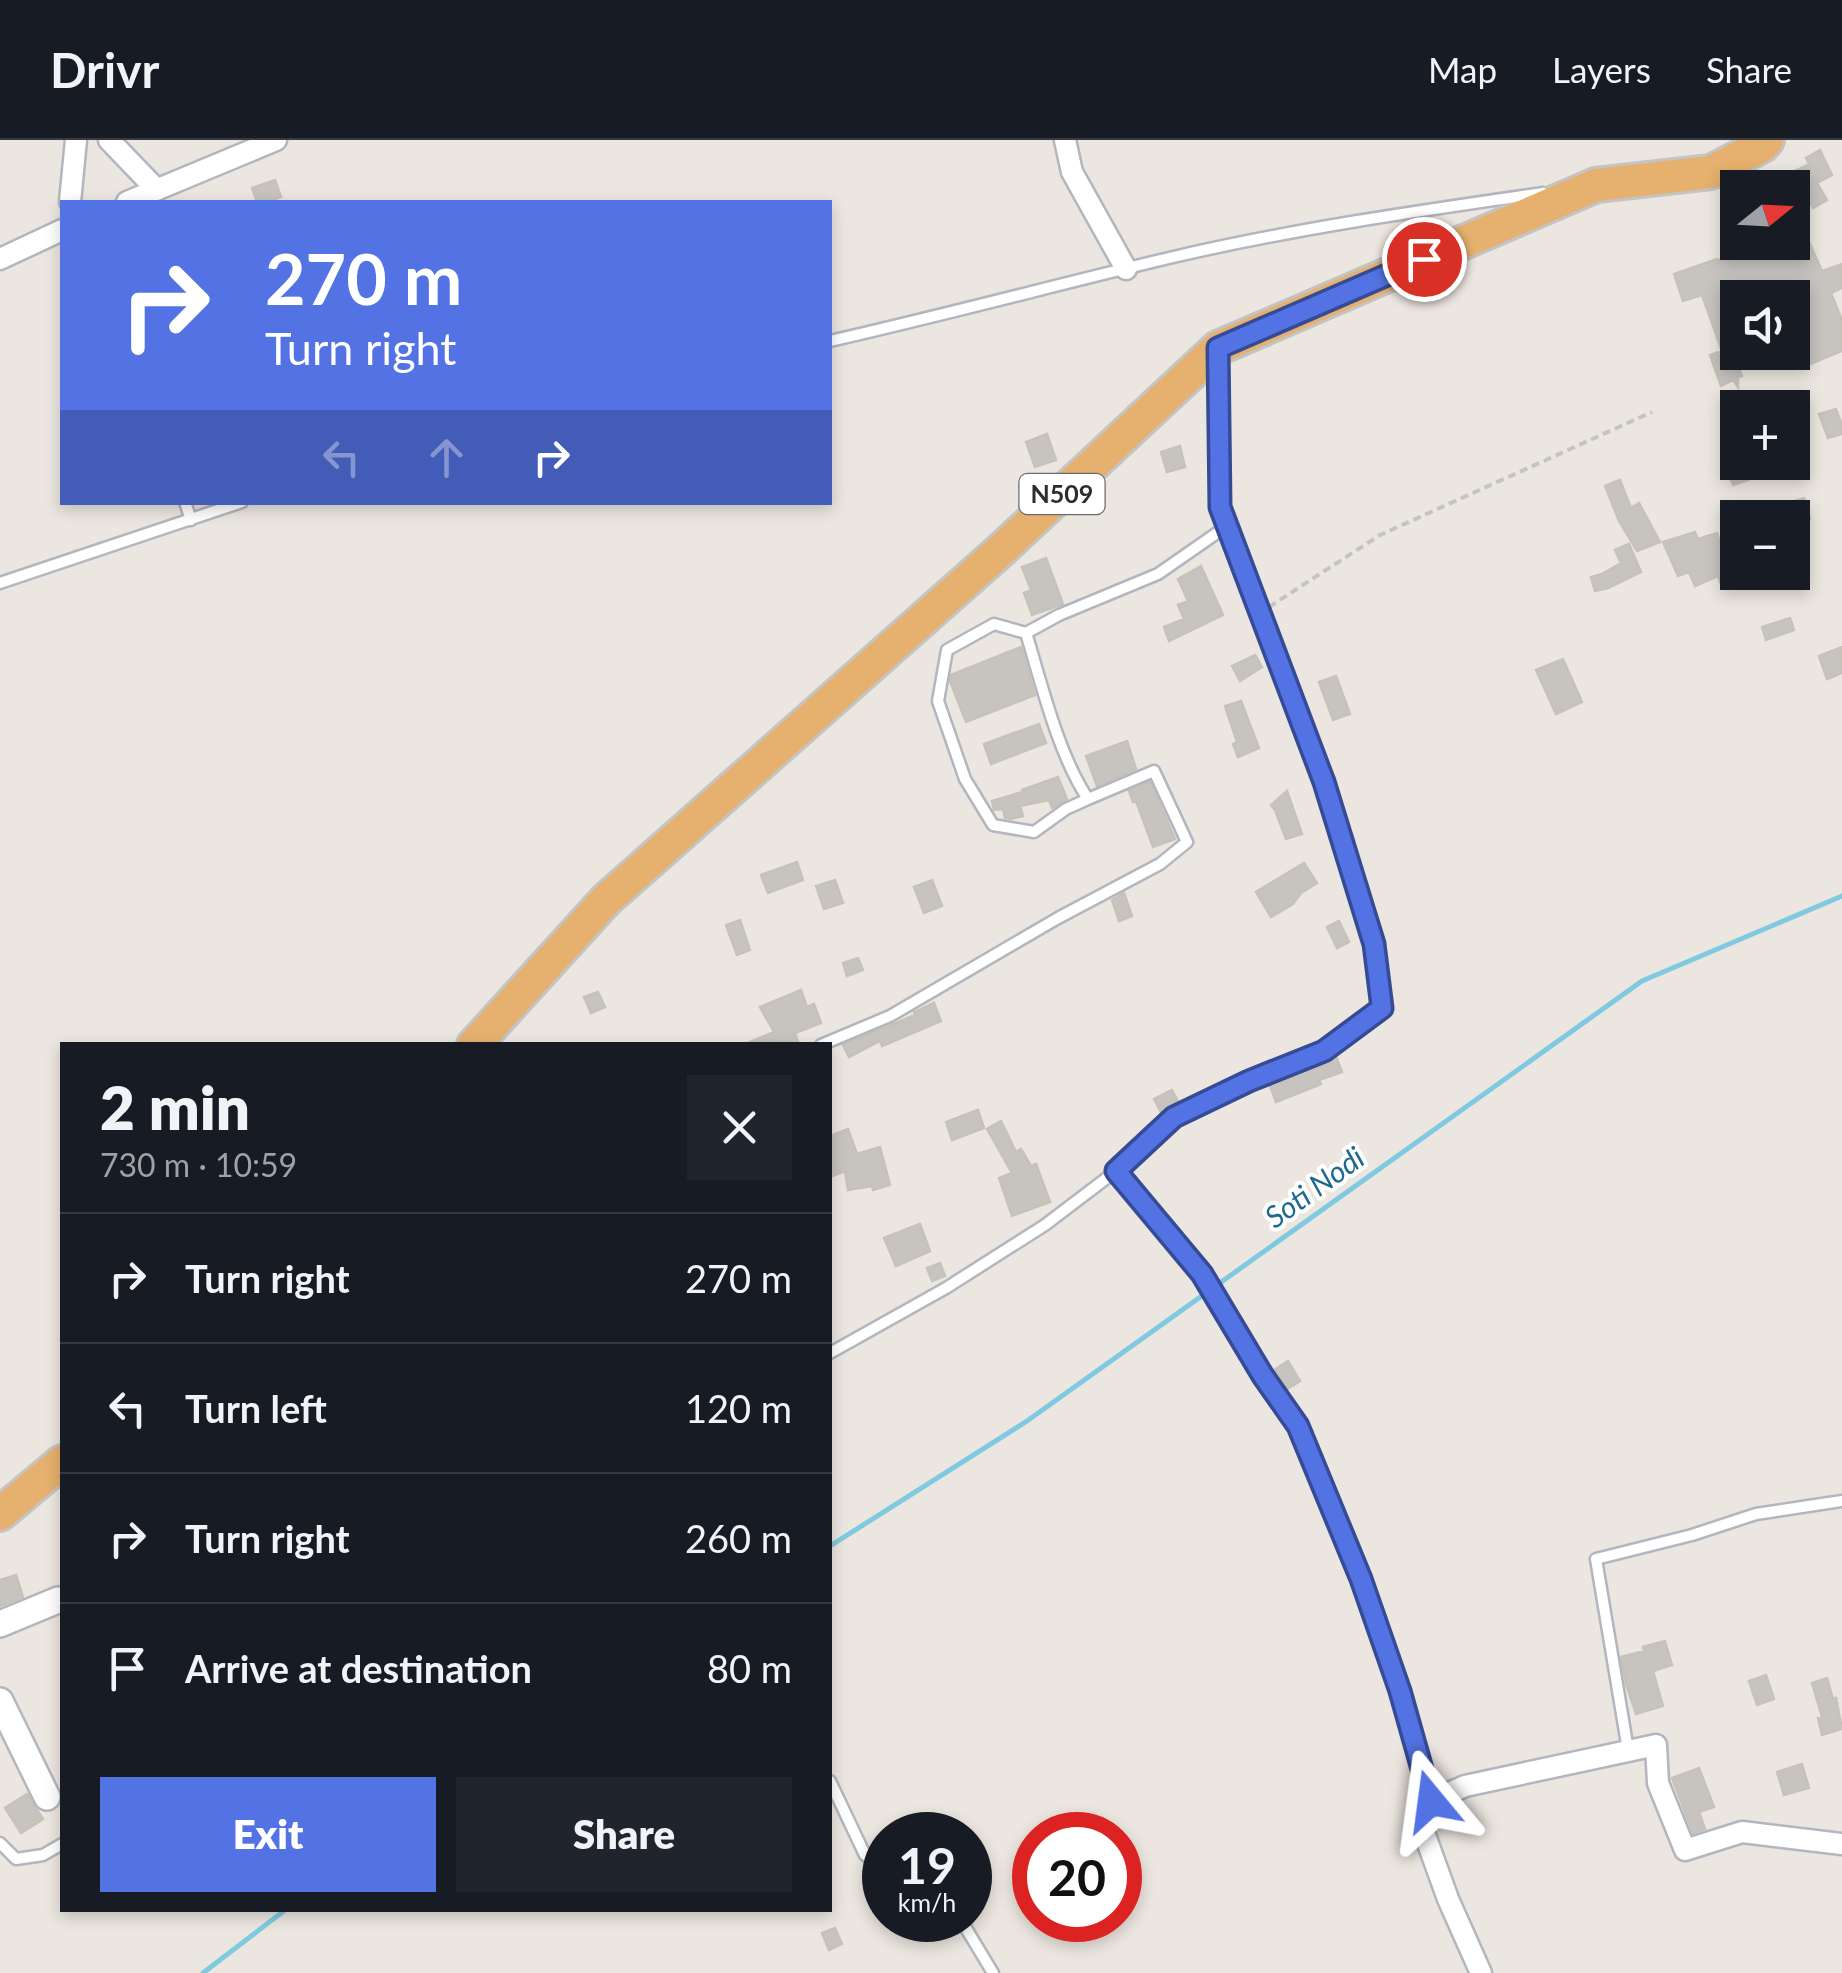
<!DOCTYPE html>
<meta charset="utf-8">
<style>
:root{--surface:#171b24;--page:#20242c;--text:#f1f3f6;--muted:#9ea1a6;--line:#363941;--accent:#5373e5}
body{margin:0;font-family:Lato,sans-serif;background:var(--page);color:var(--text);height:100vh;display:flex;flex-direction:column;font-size:38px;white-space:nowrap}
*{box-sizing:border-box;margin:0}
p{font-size:32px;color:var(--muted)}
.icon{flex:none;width:55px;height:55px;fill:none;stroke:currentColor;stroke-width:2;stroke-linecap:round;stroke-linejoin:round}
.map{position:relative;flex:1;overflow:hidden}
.side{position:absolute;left:60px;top:902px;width:772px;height:870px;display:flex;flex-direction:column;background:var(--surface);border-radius:0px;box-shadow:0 5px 15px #0003}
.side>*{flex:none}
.top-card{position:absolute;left:60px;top:60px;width:772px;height:305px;border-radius:0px;box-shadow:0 5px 15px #0003;background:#5373e5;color:#fff;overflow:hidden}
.needle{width:65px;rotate:72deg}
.controls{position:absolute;left:1720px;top:30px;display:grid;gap:20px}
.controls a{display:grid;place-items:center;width:90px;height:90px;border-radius:0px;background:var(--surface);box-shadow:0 5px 15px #0003;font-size:50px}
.speed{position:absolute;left:862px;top:1672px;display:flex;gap:20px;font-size:50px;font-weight:700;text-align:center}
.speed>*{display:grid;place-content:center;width:130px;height:130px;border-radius:50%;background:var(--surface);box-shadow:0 5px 15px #0003;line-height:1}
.speed small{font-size:25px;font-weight:400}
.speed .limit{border:15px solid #d22;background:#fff;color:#111}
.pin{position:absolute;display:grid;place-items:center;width:85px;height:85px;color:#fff;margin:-42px;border:5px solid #fff;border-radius:50%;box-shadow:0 2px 10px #0007}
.me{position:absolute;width:110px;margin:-55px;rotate:344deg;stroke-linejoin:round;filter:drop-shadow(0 0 8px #0008)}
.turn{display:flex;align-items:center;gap:35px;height:210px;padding:0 40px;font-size:45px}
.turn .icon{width:130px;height:130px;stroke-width:2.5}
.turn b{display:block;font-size:70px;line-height:85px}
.lanes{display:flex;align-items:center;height:95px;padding:0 40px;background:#0003;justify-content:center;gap:50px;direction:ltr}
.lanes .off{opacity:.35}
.round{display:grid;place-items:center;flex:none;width:105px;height:105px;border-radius:0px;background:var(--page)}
.headline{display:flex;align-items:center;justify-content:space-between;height:170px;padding:0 40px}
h1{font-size:60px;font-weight:800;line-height:75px}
.action{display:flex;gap:20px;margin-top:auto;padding:20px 40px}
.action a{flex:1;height:115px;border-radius:0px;background:var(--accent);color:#fff;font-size:40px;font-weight:800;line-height:115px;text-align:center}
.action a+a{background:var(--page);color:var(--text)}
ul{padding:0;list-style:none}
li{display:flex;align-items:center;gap:30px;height:130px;padding:0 40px;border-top:2px solid var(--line)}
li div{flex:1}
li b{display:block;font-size:38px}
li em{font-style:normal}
header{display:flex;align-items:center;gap:60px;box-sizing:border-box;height:140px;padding:0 50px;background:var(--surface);border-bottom:2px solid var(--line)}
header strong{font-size:48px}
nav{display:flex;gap:55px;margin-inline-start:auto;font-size:35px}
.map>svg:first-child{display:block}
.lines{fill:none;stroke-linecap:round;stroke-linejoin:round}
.stream{stroke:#80cae1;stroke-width:5}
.building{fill:#c7c3bf;stroke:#c7c2b9;stroke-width:2.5}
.service-casing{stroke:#b3b6be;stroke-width:15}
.minor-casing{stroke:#b3b6be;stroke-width:25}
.tertiary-casing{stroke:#b3b6be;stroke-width:30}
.trunk-casing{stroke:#c4c4c4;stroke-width:38}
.path{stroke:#c4c4c4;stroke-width:4;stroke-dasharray:8 5;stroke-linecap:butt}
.service{stroke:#fff;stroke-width:10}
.minor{stroke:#fff;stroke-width:20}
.tertiary{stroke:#fff;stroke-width:25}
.trunk{stroke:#e6b16e;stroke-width:32}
.route-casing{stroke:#364b95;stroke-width:25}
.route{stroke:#5373e5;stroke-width:18}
.labels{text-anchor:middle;stroke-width:8;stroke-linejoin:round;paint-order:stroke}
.shield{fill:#fff;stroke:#6b6b6b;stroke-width:2.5}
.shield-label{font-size:25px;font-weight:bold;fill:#2c2c2c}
.water-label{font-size:30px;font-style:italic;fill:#1e6a8e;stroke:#fff}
</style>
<header>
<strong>Drivr</strong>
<nav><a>Map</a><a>Layers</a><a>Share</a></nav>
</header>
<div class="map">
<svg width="1842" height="1833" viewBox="0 0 1842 1833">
<rect width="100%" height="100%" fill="#ece6e0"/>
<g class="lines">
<path class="stream" d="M830,1406L1027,1281L1642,841L1842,756
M203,1833L285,1770"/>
</g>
<path class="building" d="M1820,10L1832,35L1817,43L1827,60L1813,68L1793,32L1809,24L1806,18Z
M275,40L281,57L266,62H257L252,48Z
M1762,102H1779L1783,114L1810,104L1822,131L1842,124V148L1831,153L1842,180V211L1805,226L1792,190V158H1738V227L1742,236L1738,238V247L1733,240L1721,246L1710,215L1722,211L1702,155L1683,161L1674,134L1717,119V121Z
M1836,269L1842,285V294L1828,298L1819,274Z
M1047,294L1056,320L1035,327L1026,302Z
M1180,306L1185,327L1167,332L1161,312Z
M1724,322H1742L1748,340L1733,345Z
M1620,340L1631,368L1639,363L1660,402L1637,411L1619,381L1605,346Z
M1804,358L1810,379L1792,384V378H1782L1779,366Z
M1695,392L1698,399L1717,393L1720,403L1735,399L1738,408V432L1742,434L1720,442L1718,436L1695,446L1689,432L1678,436L1663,402Z
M1629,404L1641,432L1608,448L1595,451L1591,437L1602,434L1621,423L1615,410Z
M1046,418L1063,464L1032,475L1024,453L1031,450L1022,427Z
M1201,426L1223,475L1169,501L1164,487L1184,479L1178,465L1188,461L1178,439Z
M1790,478L1794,490L1766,500L1762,487Z
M1021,507L1035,555L966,582L950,541L951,535Z
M1842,507V533L1827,539L1819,516Z
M1255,515L1262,527L1240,541L1232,526Z
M1563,519L1582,562L1556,574L1536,530Z
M1336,536L1350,574L1333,580L1319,542Z
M1241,561L1259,608L1238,617L1233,604L1237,602L1225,566Z
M1039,584L1046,603L991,624L984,604Z
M1127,601L1136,629L1097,646L1086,616Z
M1058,637L1067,659L1052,668L1049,660L1020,666L1023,676L1011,679L1005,678L1003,669L994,670L992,661L1022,652V650Z
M1150,642L1175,699L1153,707L1136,661L1133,662L1129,651Z
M1287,651L1302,694L1286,699L1275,670L1271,665Z
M797,722L803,740L768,753L761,735Z
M1304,723L1317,743L1301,753L1293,764L1271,777L1256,752Z
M835,740L843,763L824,769L816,746Z
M932,740L942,766L924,773L914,747Z
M1124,753L1132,776L1119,781L1112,760Z
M740,780L750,810L737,815L726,785Z
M1339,781L1349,802L1337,808L1327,787Z
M858,818L863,830L847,836L843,823Z
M801,850L807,867L814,864L821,883L795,893L799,905H743L774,892L760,867Z
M598,852L605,867L591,873L584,857Z
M934,863L941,881L882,906L880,901L849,917L843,905L915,875L914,872L917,871Z
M1335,914L1342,932L1319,940L1321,944L1276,962L1269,943L1322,924L1321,922Z
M1172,950L1180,965L1163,976L1154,959Z
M978,970L984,988L952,1000L946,982Z
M1001,981L1016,1012L1021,1009L1031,1026L1036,1024L1050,1062L1012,1076L999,1038L1012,1033L987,989Z
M848,989L857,1014L880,1007L890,1045L873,1050L872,1046L848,1050L845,1031L830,1037V996Z
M920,1084L930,1111L896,1126L884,1098Z
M940,1123L945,1136L932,1141L927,1128Z
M1288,1221L1300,1241L1284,1251L1271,1232Z
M16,1435L23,1457L0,1466V1440Z
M1665,1501L1672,1525L1653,1531L1663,1566L1636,1574L1626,1544L1621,1517L1644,1511L1643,1507Z
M1766,1535L1774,1559L1757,1565L1749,1541Z
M1827,1538L1833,1559L1836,1558L1842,1589L1822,1595L1818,1578L1822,1577L1812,1543Z
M1802,1624L1809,1648L1784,1655L1777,1632Z
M1699,1628L1714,1667L1699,1672L1705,1689L1693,1693L1672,1638Z
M27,1654L43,1679L21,1693L5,1668Z
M835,1788L842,1804L829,1810L822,1793Z"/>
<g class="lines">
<defs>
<path id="service" d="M830,201C944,175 1056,145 1169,118C1292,89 1418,71 1543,53
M185,362L191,380
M0,443L242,362
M1026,493L994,484L947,510L938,561L965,639L993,685L1034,692L1066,669L1088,659
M821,905L890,876L1058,778L1160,724L1187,702L1154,631L1088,659C1058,614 1042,545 1026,493L1059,475L1158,434L1227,386
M1116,1031L1175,977L1249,941L1324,911L1382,868L1373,805L1324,642L1220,367L1218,216
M830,1213L946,1148L1045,1085L1116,1031L1202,1135L1263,1236L1298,1286L1361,1439L1400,1551L1431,1660
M1628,1610L1596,1419L1692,1395L1756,1374L1842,1361
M830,1641L865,1715L885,1729
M0,1703L16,1719L43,1715L62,1704
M961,1780L993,1833"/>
<path id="minor" d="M109,0L157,50
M1065,0L1072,32L1126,129
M70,62L76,0
M127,62L276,0
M0,119L62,90
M1481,1833L1448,1759L1422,1687L1431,1661L1465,1646L1656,1605L1658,1643L1685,1710L1742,1692L1842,1704"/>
<path id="tertiary" d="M0,1484L58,1460
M0,1561L47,1657"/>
<path id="trunk" d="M474,905L606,760L1000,411L1218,208L1596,45L1711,32L1763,5L1767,0
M0,1374L62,1322"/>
</defs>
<use href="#service" class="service-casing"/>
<use href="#minor" class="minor-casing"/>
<use href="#tertiary" class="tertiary-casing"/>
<use href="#trunk" class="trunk-casing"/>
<path class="path" d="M1269,467L1380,395L1652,272"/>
<use href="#service" class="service"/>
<use href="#minor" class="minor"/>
<use href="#tertiary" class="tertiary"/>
<use href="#trunk" class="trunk"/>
</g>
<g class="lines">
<defs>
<path id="route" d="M1424,119L1218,208L1220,367L1324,642L1374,804L1382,868L1324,911L1249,941L1174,977L1116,1031L1202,1134L1263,1236L1298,1286L1361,1439L1400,1551L1431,1661"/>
</defs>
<use href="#route" class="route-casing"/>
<use href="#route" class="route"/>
</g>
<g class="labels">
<rect class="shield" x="1019.5" y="334" width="85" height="40" rx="8"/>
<g class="shield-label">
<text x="1062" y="363">N509</text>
</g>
<g class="water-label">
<text transform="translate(1315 1048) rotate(-36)" y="10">Soti Nodi</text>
</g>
</g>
</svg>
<div class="controls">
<a><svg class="needle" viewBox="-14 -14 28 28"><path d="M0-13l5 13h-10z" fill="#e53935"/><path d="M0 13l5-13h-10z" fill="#9ea1a6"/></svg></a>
<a><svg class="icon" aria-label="sound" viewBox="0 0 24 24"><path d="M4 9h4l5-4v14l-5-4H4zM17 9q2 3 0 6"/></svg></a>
<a>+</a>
<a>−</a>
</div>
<div class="speed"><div>19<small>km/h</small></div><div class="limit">20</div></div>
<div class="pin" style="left:1424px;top:119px;background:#d93025"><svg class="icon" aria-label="arrive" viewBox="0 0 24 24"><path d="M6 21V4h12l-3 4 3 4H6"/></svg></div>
<svg class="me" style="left:1431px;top:1661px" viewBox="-20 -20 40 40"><path d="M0-17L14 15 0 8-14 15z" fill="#5373e5" stroke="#fff" stroke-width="4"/></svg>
<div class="top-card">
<div class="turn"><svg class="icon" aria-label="right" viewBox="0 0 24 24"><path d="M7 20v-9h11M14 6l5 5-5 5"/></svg><div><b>270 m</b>Turn right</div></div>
<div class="lanes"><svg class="icon off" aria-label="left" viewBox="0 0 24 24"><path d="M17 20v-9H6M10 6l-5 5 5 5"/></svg><svg class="icon off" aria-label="ahead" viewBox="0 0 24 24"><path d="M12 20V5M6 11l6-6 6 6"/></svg><svg class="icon" aria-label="right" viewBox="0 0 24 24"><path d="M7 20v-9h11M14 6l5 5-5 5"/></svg></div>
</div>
<section class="side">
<div class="headline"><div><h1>2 min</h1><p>730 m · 10:59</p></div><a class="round"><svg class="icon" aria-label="close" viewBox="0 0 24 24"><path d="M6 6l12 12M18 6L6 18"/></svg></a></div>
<ul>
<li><svg class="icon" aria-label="right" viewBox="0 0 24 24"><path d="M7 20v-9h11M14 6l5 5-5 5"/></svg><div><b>Turn right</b></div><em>270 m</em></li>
<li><svg class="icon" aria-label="left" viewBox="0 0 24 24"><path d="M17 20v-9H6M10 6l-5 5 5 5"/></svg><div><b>Turn left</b></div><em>120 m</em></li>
<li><svg class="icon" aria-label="right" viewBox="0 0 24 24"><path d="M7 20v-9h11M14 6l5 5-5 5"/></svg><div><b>Turn right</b></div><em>260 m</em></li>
<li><svg class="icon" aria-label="arrive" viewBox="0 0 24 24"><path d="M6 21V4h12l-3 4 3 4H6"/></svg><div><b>Arrive at destination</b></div><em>80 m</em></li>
</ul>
<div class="action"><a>Exit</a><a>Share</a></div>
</section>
</div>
